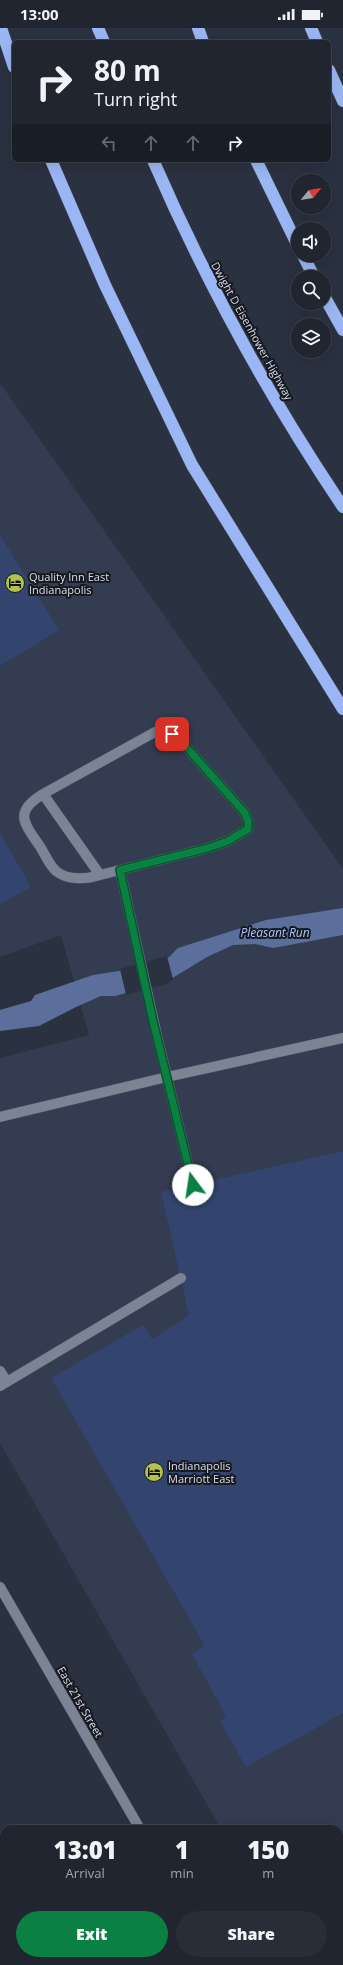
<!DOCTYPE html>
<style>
:root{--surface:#202530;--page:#282d38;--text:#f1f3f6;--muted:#a2a5ab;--line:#3d424c;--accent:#0b8043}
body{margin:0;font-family:"Open Sans",sans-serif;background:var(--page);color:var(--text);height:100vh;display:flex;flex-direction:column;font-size:15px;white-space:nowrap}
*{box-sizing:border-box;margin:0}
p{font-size:13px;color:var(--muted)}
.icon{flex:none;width:22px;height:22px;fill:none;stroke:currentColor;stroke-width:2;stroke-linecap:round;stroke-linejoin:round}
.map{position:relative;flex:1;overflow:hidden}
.panel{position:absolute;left:0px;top:1797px;width:343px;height:140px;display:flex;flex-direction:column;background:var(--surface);border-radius:12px 12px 0 0;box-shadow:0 4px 16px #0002,0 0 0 1px var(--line)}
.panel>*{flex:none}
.top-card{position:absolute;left:12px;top:12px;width:319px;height:122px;border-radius:6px;box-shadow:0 4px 16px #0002,0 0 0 1px var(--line);background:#202530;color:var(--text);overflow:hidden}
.needle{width:26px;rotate:60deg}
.fabs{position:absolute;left:291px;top:146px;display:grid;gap:8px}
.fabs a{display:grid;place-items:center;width:40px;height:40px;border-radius:50%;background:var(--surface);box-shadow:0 4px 16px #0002,0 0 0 1px var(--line);font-size:20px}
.pin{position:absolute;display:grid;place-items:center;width:34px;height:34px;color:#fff;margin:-17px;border-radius:8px;box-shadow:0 2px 6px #0006}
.me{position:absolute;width:44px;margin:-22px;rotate:346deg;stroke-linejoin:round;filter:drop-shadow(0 0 3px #0008)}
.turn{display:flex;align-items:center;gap:14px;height:84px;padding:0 16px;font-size:18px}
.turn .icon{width:52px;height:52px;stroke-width:2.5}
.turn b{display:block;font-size:28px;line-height:34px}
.lanes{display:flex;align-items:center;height:38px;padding:0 16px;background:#0003;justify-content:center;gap:20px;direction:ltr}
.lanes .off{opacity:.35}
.eta{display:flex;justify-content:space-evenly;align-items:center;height:68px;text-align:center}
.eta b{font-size:24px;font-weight:800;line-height:28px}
.cta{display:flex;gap:8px;margin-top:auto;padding:8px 16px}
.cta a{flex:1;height:46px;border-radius:24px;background:var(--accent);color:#fff;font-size:16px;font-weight:800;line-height:46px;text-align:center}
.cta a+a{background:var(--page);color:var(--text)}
.status{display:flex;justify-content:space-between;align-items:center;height:28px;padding:0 20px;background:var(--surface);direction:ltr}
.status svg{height:11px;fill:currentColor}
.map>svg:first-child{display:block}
.built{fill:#333c50}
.water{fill:#5c6f9c}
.pier{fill:#2a3140}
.building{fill:#33456e}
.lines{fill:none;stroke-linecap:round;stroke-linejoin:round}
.service-casing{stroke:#474c58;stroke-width:11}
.minor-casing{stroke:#474c58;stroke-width:11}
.secondary-casing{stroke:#474c58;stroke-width:11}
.motorway-casing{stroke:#474c58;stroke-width:13}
.service{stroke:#7b8394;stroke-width:10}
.minor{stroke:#7b8394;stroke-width:10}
.secondary{stroke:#7b8394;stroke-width:10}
.motorway{stroke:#9bb6f4;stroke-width:12}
.route-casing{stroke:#07532c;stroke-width:10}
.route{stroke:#0b8043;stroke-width:7}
.labels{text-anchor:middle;stroke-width:4;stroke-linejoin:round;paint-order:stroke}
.street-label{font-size:11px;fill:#dadee8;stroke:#161920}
.poi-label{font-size:11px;fill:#dadee8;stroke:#161920;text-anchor:start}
.water-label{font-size:12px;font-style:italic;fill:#adc5fd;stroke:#161920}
</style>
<div class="status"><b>13:00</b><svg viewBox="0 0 49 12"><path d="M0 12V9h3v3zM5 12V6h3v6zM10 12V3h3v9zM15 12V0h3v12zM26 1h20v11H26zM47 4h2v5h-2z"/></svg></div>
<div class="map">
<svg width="343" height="1937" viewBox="0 0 343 1937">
<rect width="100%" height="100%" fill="#2a3140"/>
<path class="built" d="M0,355L343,841V1937H298L296,1933H339V1801H221L0,1415V1030L89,1007L61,907L0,929Z"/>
<path class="water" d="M343,880V907L273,920L255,916L233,917L207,929L166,954L115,968H101L76,979L39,998L0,1003V982L31,973L35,967L93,947L126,942L169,929L178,920L266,892Z"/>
<path class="pier" d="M167,928L173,951L167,956L126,967L120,941Z"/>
<path class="building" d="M0,507L59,602L0,638Z
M0,805L31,859L0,876Z
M343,1123V1685L246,1739L220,1693L226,1688L192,1626L205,1618L51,1350L143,1297L152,1311L189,1287L161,1164Z
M4,1821V1908L0,1901V1823Z"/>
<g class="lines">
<defs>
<path id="service" d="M155,704L172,706L180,712L245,785L248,793V801L228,813L208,820L100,847L43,766Z
M43,766C12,785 25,796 41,820C45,827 50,838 56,843C68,853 87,851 100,847
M120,842L157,1008L193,1157
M0,1089L167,1049L343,1010
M0,1343L7,1354
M0,1358L181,1250"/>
<path id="minor" d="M134,1937L141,1933"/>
<path id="secondary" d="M0,1559L140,1801
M216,1933L218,1937"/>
<path id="motorway" d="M1,0L14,39
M98,0L104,14
M198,0L203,14
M311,0L317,14
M329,42L343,73
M51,132L105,257L192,437L343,681
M153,132C206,254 269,369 343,479
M256,132L298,218
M303,227L314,249
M324,268L343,302"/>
</defs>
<use href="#service" class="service-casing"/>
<use href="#minor" class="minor-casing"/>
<use href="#secondary" class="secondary-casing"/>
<use href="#motorway" class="motorway-casing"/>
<use href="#service" class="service"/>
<use href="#minor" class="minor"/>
<use href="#secondary" class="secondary"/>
<use href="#motorway" class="motorway"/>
</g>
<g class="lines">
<defs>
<path id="route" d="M172,706L180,712L245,785L248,793V801L228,813L208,820L120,842L153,993L193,1157"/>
</defs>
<use href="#route" class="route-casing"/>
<use href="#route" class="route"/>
</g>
<defs>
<symbol id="hotel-disc" viewBox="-11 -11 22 22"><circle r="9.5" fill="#b3c24b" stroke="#161920"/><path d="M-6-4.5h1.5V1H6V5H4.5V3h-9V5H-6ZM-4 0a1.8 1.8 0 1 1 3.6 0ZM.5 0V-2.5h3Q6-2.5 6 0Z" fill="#111"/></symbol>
</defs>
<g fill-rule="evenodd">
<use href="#hotel-disc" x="4" y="544" width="22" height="22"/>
<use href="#hotel-disc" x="143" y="1433" width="22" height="22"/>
</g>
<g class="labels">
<g class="street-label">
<text transform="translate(252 303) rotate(61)" y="4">Dwight D Eisenhower Highway</text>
<text transform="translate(80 1674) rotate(60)" y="4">East 21st Street</text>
</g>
<g class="poi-label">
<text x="29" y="553">Quality Inn East<tspan x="29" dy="13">Indianapolis</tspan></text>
<text x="168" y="1442">Indianapolis<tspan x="168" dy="13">Marriott East</tspan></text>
</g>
<g class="water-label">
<text x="275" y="909">Pleasant Run</text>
</g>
</g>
</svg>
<div class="fabs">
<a><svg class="needle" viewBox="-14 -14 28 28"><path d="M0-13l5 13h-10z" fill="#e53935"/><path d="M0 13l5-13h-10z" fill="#a2a5ab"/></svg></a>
<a><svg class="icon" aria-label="sound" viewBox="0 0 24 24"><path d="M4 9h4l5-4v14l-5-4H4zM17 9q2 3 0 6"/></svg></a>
<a><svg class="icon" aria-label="search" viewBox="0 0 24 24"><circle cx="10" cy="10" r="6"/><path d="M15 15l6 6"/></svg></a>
<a><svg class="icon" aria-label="layers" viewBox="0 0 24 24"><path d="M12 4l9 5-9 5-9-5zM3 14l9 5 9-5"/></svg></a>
</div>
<div class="pin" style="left:172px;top:706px;background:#d93025"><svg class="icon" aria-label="arrive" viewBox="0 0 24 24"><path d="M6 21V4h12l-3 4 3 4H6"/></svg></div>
<svg class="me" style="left:193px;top:1157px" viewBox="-20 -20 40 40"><circle r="19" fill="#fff"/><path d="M0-13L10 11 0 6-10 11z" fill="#0b8043"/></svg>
<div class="top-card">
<div class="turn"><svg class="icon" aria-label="right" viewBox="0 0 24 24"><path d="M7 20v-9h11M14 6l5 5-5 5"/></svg><div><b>80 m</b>Turn right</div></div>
<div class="lanes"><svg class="icon off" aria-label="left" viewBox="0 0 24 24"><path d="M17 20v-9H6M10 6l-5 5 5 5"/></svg><svg class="icon off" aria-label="ahead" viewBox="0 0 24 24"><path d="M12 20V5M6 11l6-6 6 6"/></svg><svg class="icon off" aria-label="ahead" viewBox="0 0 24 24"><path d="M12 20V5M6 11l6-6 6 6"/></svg><svg class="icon" aria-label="right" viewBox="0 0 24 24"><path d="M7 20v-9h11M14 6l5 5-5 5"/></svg></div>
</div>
<section class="panel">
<div class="eta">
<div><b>13:01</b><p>Arrival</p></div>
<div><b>1</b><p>min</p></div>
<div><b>150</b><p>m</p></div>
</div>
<div class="cta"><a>Exit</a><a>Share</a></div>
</section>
</div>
